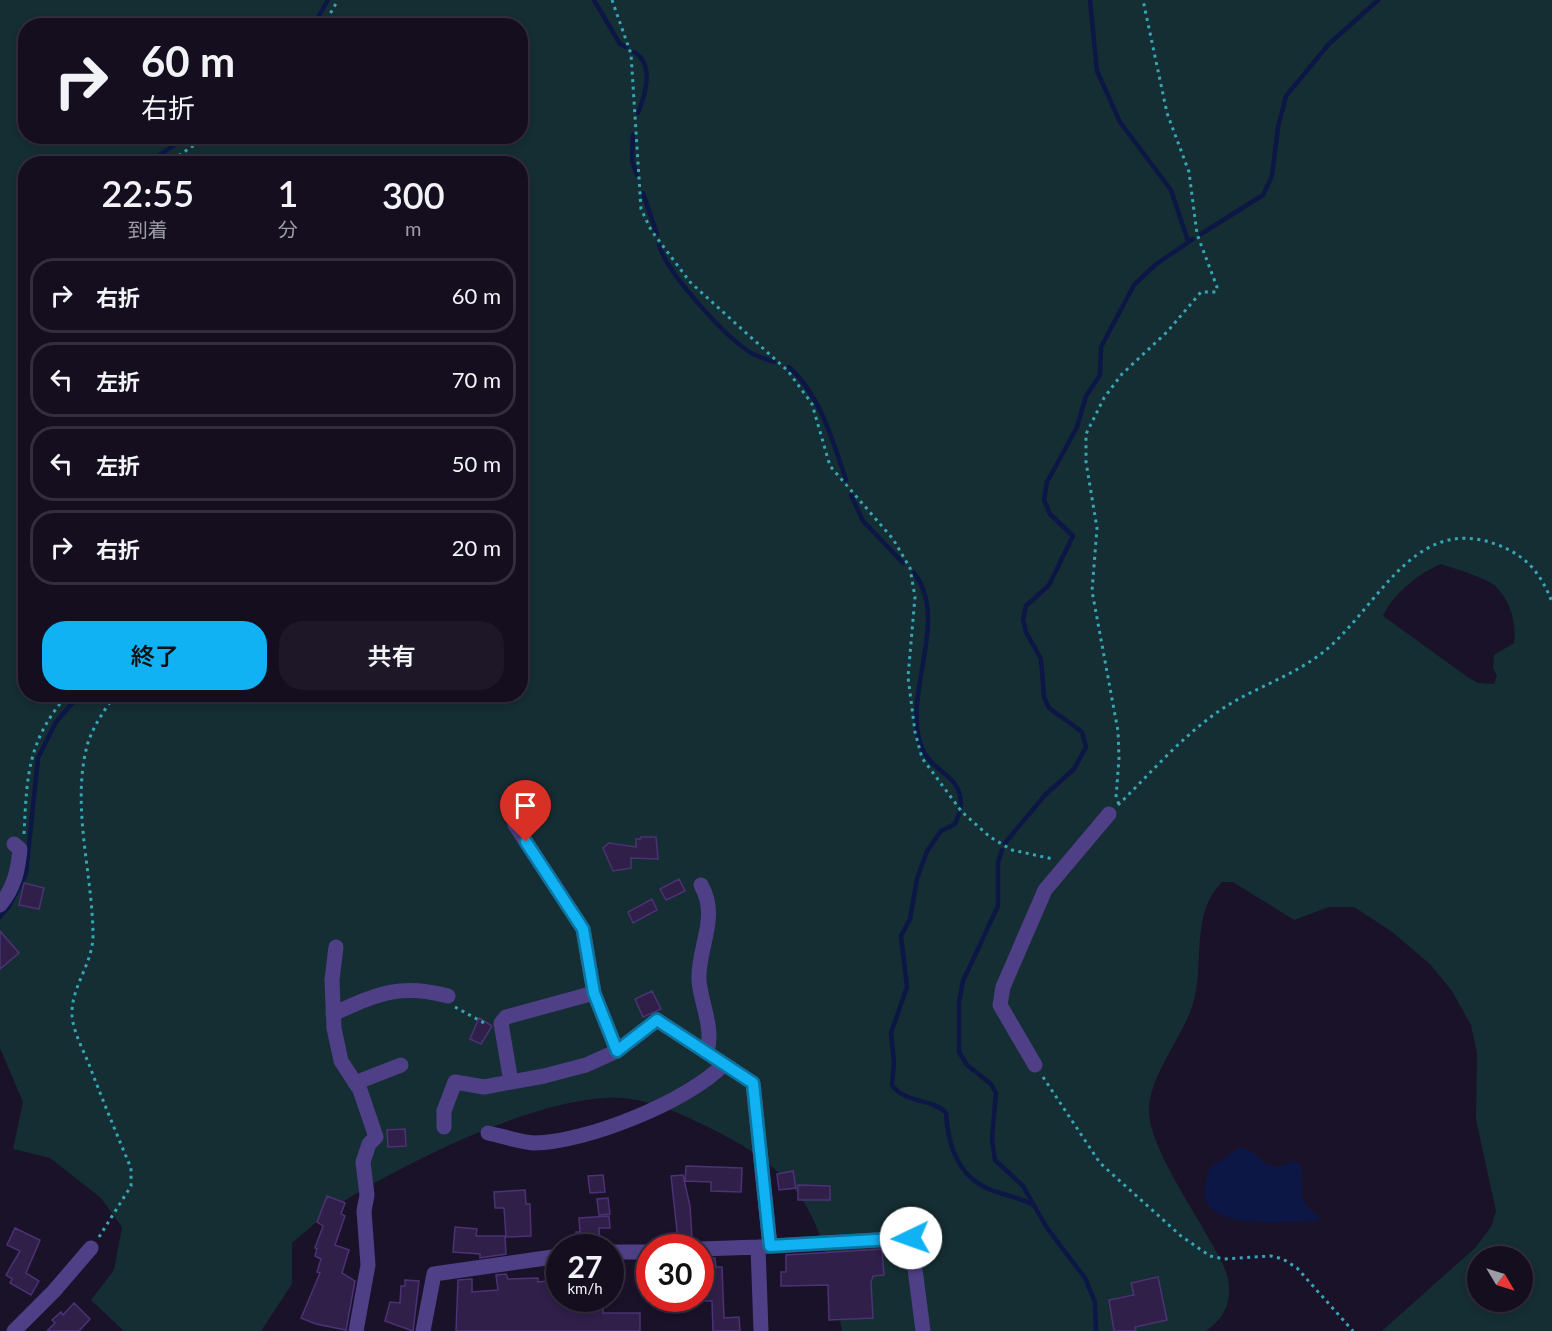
<!DOCTYPE html>
<html lang="ja">
<meta charset="utf-8">
<style>
:root{--surface:#140e1f;--page:#1d1728;--text:#f1f3f6;--muted:#9d9ca4;--line:#332e3d;--accent:#11b2f4}
body{margin:0;font-family:Lato,"Noto Sans JP",sans-serif;background:var(--page);color:var(--text);height:100vh;display:flex;flex-direction:column;font-size:22px;white-space:nowrap}
*{box-sizing:border-box;margin:0}
p{font-size:20px;color:var(--muted)}
.icon{flex:none;width:33px;height:33px;fill:none;stroke:currentColor;stroke-width:2;stroke-linecap:round;stroke-linejoin:round}
.map{position:relative;flex:1;overflow:hidden}
.side{position:absolute;left:18px;top:156px;width:510px;height:546px;display:flex;flex-direction:column;background:var(--surface);border-radius:24px;box-shadow:0 3px 9px #0003,0 0 0 2px var(--line)}
.side>*{flex:none}
.top-card{position:absolute;left:18px;top:18px;width:510px;height:126px;border-radius:24px;box-shadow:0 3px 9px #0003,0 0 0 2px var(--line);background:#140e1f;color:var(--text);overflow:hidden}
.needle{width:39px;rotate:128deg}
.fabs{position:absolute;left:1467px;top:1246px;display:grid;gap:12px}
.fabs a{display:grid;place-items:center;width:66px;height:66px;border-radius:50%;background:var(--surface);box-shadow:0 3px 9px #0003,0 0 0 2px var(--line);font-size:30px}
.speed{position:absolute;left:546px;top:1234px;display:flex;gap:12px;font-size:30px;font-weight:700;text-align:center}
.speed>*{display:grid;place-content:center;width:78px;height:78px;border-radius:50%;background:var(--surface);box-shadow:0 3px 9px #0003,0 0 0 2px var(--line);line-height:1}
.speed small{font-size:15px;font-weight:400}
.speed .limit{border:9px solid #d22;background:#fff;color:#111}
.pin{position:absolute;display:grid;place-items:center;width:51px;height:51px;color:#fff;margin:-62px -26px;border-radius:50% 50% 50% 0;rotate:-45deg;box-shadow:0 0 6px #0007}
.pin .icon{rotate:45deg}
.me{position:absolute;width:66px;margin:-33px;rotate:267deg;stroke-linejoin:round;filter:drop-shadow(0 0 4px #0008)}
.turn{display:flex;align-items:center;gap:21px;height:126px;padding:0 24px;font-size:27px}
.turn .icon{width:78px;height:78px;stroke-width:2.5}
.turn b{display:block;font-size:42px;line-height:51px}
.eta{display:flex;justify-content:space-evenly;align-items:center;height:102px;text-align:center}
.eta b{font-size:36px;font-weight:600;line-height:42px}
.primary-button{display:flex;gap:12px;margin-top:auto;padding:12px 24px}
.primary-button a{flex:1;height:69px;border-radius:24px;background:var(--accent);color:#111;font-size:24px;font-weight:600;line-height:69px;text-align:center}
.primary-button a+a{background:var(--page);color:var(--text)}
ul{padding:0;list-style:none}
li{display:flex;align-items:center;gap:18px;height:75px;margin:0 12px 9px;padding:0 12px;border:3px solid var(--line);border-radius:24px}
li div{flex:1}
li b{display:block;font-size:22px}
li em{font-style:normal}
.map>svg:first-child{display:block}
.green{fill:#152e33;fill-rule:evenodd}
.water{fill:#0d1746}
.lines{fill:none;stroke-linecap:round;stroke-linejoin:round}
.stream{stroke:#0d1746;stroke-width:4.5}
.building{fill:#2f1f49;stroke:#4c3274;stroke-width:1.5}
.path{stroke:#36a6b7;stroke-width:3;stroke-dasharray:3 4.5;stroke-linecap:butt}
.street{stroke:#4f3f86;stroke-width:15}
.route-casing{stroke:#0b749f;stroke-width:15}
.route{stroke:#11b2f4;stroke-width:10}
</style>
<div class="map">
<svg width="1552" height="1331" viewBox="0 0 1552 1331">
<rect width="100%" height="100%" fill="#1a1229"/>
<path class="green" d="M0,0H1552V1331H1382L1475,1248L1491,1227L1496,1211L1476,1120L1477,1053L1471,1025L1452,991L1430,964L1391,931L1354,907H1329L1294,920L1233,882H1222C1189,915 1206,966 1192,1007C1181,1039 1148,1078 1149,1112C1150,1147 1192,1207 1209,1239C1218,1255 1229,1271 1229,1289C1230,1308 1220,1321 1206,1331H842C835,1290 828,1246 808,1209C790,1176 754,1150 720,1133C690,1118 657,1101 623,1098C546,1092 406,1162 341,1203C324,1214 308,1230 292,1243V1284L261,1331H124L91,1300L114,1270L122,1227L101,1198L50,1158L13,1149L23,1102L0,1048ZM26,26H520V136H26ZM26,164H520V694H26ZM1441,564C1455,569 1485,577 1495,586C1510,599 1517,624 1514,643L1494,655L1493,668L1497,676L1494,684L1478,683L1469,678L1383,616C1393,594 1419,573 1441,564ZM1478,1257H1522V1302H1478Z"/>
<path class="water" d="M1240,1147C1265,1153 1263,1177 1294,1161L1301,1166C1304,1192 1295,1200 1319,1216L1318,1221C1292,1221 1218,1230 1206,1201C1202,1190 1207,1178 1210,1168Z"/>
<g class="lines">
<path class="stream" d="M594,0L620,44L626,47
M1090,0L1097,71L1120,122L1171,190L1188,241
M313,26L328,0
M634,52C655,64 645,96 638,113
M633,135L632,161L637,175
M146,164L188,136
M643,193L657,234
M1201,234L1263,195L1272,176L1278,127L1286,96L1329,44L1378,0
M659,245C667,273 723,334 748,351C755,356 766,359 774,362
M789,367C820,395 833,441 846,480
M851,495L863,521L903,563
M914,573C949,618 906,687 919,739C928,776 961,769 961,806
M959,814L955,824L941,831L927,851L917,879L910,919L901,936L907,987L891,1033L894,1062L892,1085C905,1104 932,1098 946,1113C948,1148 959,1179 994,1191C1008,1196 1021,1198 1034,1205
M1005,843L1045,795L1074,769L1086,747L1082,732L1049,708L1044,697L1041,659L1026,632L1023,619L1026,606L1049,585L1073,536L1050,514L1044,500L1047,482L1077,427L1086,396L1100,375L1101,347L1134,285L1155,265L1193,239
M1002,850L998,863V906L963,981L959,1002V1052L967,1065L991,1084L996,1093L992,1139L995,1160L1023,1186L1047,1228L1085,1278L1095,1302L1096,1331
M0,917L9,906L26,874L38,758L56,722L80,694"/>
</g>
<path class="building" d="M641,837H656L658,859L631,858V868L613,871L603,848L609,843L636,847V839H641Z
M679,879L685,891L666,900L660,889Z
M24,883L44,888L39,909L19,905Z
M652,899L657,910L633,923L628,912Z
M0,931L19,953L0,969Z
M652,991L661,1009L643,1017L635,999Z
M479,1018L492,1026L481,1044L470,1039Z
M405,1129L406,1146L388,1147L387,1130Z
M686,1166L742,1168L741,1192L711,1191V1182L685,1181Z
M793,1171L796,1188L779,1190L777,1174Z
M603,1175L605,1192L590,1193L588,1176Z
M683,1175L690,1206L692,1239L678,1240L671,1176Z
M798,1185L830,1186V1200H798Z
M525,1190L526,1204H530L531,1236L506,1237L504,1208H495L494,1192Z
M327,1196L345,1203L341,1214L345,1216L335,1245L349,1250L342,1273L355,1281L346,1330L316,1324L301,1318L320,1273L317,1272L321,1259L315,1256L317,1249L315,1248L323,1226L317,1222Z
M608,1198L610,1214L599,1215L597,1199Z
M609,1216L610,1228H599L600,1244L576,1245V1232H580L579,1218Z
M455,1227L477,1229L476,1236H505L506,1254L480,1258V1254L453,1252Z
M15,1228L40,1240L26,1273L39,1281L31,1295L10,1283L12,1279L6,1275L20,1251L7,1245Z
M882,1249L884,1275L873,1276L871,1282L873,1318L829,1320L828,1285L781,1286V1272H786V1255Z
M715,1258L716,1267H722L724,1318L739,1317L740,1331H713L712,1301H704L702,1259Z
M506,1274L508,1279L538,1278V1282L560,1280V1299H603V1313H640V1331H456L458,1280L472,1279V1292L498,1290L496,1275Z
M1158,1277L1167,1320L1135,1327L1136,1331H1114L1109,1300L1134,1295L1131,1283Z
M405,1280L419,1281L413,1331L385,1321L390,1302L400,1303L401,1286H405Z
M74,1303L90,1319L79,1331H47L55,1323L52,1320L61,1312L63,1315Z"/>
<g class="lines">
<path class="path" d="M612,0L631,54L641,209L651,230L690,282L788,371L812,404L830,466L893,539L910,568L915,597L908,677L915,732L922,758L962,812L990,837L1012,850L1053,859
M323,26L338,0
M166,164L208,136
M1119,804L1116,798L1119,758L1118,731L1092,591L1097,528L1086,462V434L1104,398L1122,374L1167,332L1201,292H1216L1217,287L1197,234L1189,172L1167,113L1143,0
M1118,805C1151,773 1183,735 1222,709C1252,689 1288,678 1318,656C1376,615 1410,511 1498,545C1527,556 1541,574 1552,602
M24,834C27,776 27,741 68,694
M455,1007L486,1024
M1043,1077L1100,1163L1181,1236L1210,1256L1224,1259L1271,1256L1283,1259L1297,1268L1353,1331
M99,1237L131,1186V1168C117,1135 103,1101 90,1067C84,1051 73,1032 72,1015C71,987 92,965 93,937C93,876 72,811 86,750C90,731 104,710 116,694"/>
<path class="street" d="M515,825L583,929L594,993L617,1051L657,1020L753,1083L770,1246
M701,885C720,918 697,948 699,981C701,1003 714,1029 707,1051
M0,905C14,888 18,871 20,849L14,844
M336,947L332,980L334,1028L341,1061L360,1090L376,1137L369,1144L363,1162L367,1195L364,1211L368,1265L356,1331
M333,1014C377,994 399,983 448,996
M1035,1065L1000,1005L1003,987L1045,890L1109,814
M511,1082L501,1023L506,1017L594,993
M355,1083L401,1065
M444,1127V1111L455,1082L484,1087L544,1076L586,1065L617,1051
M488,1133C503,1136 519,1142 534,1143C585,1143 689,1101 724,1064
M758,1247L911,1238L923,1331
M700,1249L758,1247L761,1331
M610,1252H650
M14,1331L54,1291L91,1248
M423,1331L434,1274L560,1256"/>
</g>
<g class="lines">
<defs>
<path id="route" d="M526,842L583,929L594,993L617,1051L657,1020L753,1083L770,1246L911,1238"/>
</defs>
<use href="#route" class="route-casing"/>
<use href="#route" class="route"/>
</g>
</svg>
<div class="fabs">
<a><svg class="needle" viewBox="-14 -14 28 28"><path d="M0-13l5 13h-10z" fill="#e53935"/><path d="M0 13l5-13h-10z" fill="#9d9ca4"/></svg></a>
</div>
<div class="speed"><div>27<small>km/h</small></div><div class="limit">30</div></div>
<div class="pin" style="left:526px;top:842px;background:#d93025"><svg class="icon" aria-label="arrive" viewBox="0 0 24 24"><path d="M6 21V4h12l-3 4 3 4H6"/></svg></div>
<svg class="me" style="left:911px;top:1238px" viewBox="-20 -20 40 40"><circle r="19" fill="#fff"/><path d="M0-13L10 11 0 6-10 11z" fill="#11b2f4"/></svg>
<div class="top-card">
<div class="turn"><svg class="icon" aria-label="right" viewBox="0 0 24 24"><path d="M7 20v-9h11M14 6l5 5-5 5"/></svg><div><b>60 m</b>右折</div></div>
</div>
<section class="side">
<div class="eta">
<div><b>22:55</b><p>到着</p></div>
<div><b>1</b><p>分</p></div>
<div><b>300</b><p>m</p></div>
</div>
<ul>
<li><svg class="icon" aria-label="right" viewBox="0 0 24 24"><path d="M7 20v-9h11M14 6l5 5-5 5"/></svg><div><b>右折</b></div><em>60 m</em></li>
<li><svg class="icon" aria-label="left" viewBox="0 0 24 24"><path d="M17 20v-9H6M10 6l-5 5 5 5"/></svg><div><b>左折</b></div><em>70 m</em></li>
<li><svg class="icon" aria-label="left" viewBox="0 0 24 24"><path d="M17 20v-9H6M10 6l-5 5 5 5"/></svg><div><b>左折</b></div><em>50 m</em></li>
<li><svg class="icon" aria-label="right" viewBox="0 0 24 24"><path d="M7 20v-9h11M14 6l5 5-5 5"/></svg><div><b>右折</b></div><em>20 m</em></li>
</ul>
<div class="primary-button"><a>終了</a><a>共有</a></div>
</section>
</div>
